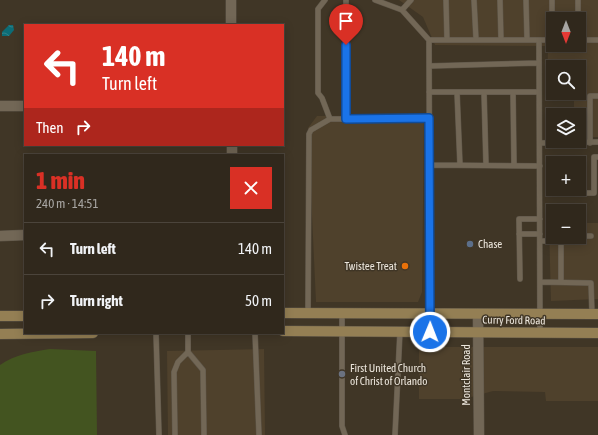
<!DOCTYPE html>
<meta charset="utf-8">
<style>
:root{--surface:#30281c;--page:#383025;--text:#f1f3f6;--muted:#a8a6a3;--line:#4b443b;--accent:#d93025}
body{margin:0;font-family:"Asap Condensed",sans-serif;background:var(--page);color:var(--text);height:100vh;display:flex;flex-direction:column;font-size:15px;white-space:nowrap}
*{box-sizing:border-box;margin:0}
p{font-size:13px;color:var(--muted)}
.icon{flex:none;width:22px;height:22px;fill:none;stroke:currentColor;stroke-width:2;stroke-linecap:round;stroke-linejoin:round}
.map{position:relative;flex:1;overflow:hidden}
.sheet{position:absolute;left:24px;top:154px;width:260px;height:180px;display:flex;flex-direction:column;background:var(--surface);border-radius:0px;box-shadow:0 2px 10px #0003,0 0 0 1px var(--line)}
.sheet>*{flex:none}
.top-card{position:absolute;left:24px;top:24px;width:260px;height:122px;border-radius:0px;box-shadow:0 2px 10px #0003,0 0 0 1px var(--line);background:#d93025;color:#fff;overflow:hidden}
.needle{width:26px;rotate:180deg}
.tools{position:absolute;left:546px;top:12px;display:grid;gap:8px}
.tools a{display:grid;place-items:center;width:40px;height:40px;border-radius:0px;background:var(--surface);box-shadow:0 2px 10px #0003,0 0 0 1px var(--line);font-size:20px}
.pin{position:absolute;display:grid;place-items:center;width:34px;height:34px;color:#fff;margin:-41px -17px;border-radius:50% 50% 50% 0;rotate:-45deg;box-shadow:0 0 4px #0007}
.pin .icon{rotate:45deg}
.me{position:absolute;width:44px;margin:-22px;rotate:1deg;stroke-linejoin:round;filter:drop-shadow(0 0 3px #0008)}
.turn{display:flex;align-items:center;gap:14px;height:84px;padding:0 12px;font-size:18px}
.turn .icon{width:52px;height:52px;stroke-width:2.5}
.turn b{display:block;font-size:28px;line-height:34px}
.then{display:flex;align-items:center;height:38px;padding:0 12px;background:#0003;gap:8px;font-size:15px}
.round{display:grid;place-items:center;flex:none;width:42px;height:42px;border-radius:0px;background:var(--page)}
.head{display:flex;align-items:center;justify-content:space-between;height:68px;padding:0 12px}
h1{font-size:24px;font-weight:800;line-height:30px;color:var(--accent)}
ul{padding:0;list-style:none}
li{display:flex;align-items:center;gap:12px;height:52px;padding:0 12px;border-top:1px solid var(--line)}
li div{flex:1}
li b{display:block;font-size:15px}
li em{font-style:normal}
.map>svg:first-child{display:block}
.built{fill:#4f412c;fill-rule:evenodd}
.green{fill:#435420}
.water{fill:url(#water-waves)}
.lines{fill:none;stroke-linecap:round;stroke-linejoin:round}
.service-casing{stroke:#5d5548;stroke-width:6}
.minor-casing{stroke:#5d5548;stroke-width:11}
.secondary-casing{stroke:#5d5548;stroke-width:11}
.service{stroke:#726756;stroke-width:5}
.minor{stroke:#726756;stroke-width:10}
.secondary{stroke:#947f54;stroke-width:10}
.route-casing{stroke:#114b97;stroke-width:10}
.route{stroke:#1a73e8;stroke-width:7}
.service-dot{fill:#5c6f8a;stroke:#403626;stroke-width:1.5}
.food-dot{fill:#e8710a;stroke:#403626;stroke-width:1.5}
.worship-dot{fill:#6b7280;stroke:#403626;stroke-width:1.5}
.labels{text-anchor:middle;stroke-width:3;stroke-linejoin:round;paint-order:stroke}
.poi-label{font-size:11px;fill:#ece6dc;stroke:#403626;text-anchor:start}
.street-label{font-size:11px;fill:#ece6dc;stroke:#403626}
</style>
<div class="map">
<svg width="598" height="435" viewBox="0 0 598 435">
<defs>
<pattern id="water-waves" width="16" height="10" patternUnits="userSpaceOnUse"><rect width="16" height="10" fill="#0c6c76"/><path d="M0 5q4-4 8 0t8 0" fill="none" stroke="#308189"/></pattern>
</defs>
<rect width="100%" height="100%" fill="#403626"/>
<path class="built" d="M399,0H598V137H579V115H574V93H579V67H553V92H547L548,46L435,45L423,17ZM553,19H579V45H553Z
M424,115L422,292L418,302H316L308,128L317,116Z
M579,223H598V299L551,301L549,224H553V237H579Z
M419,347H598V401H546L545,392L493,391L464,399H419Z
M264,349L265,435H168L167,351Z"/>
<path class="green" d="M50,349L96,351L97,435H0V365C16,354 32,352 50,349Z"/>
<path class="water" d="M9,25H13L14,30L9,36H2V32Z"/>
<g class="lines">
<defs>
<path id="service" d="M375,0L402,10L429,40H553
M446,0L447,40
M474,0L476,39
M500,0L501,39
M526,0L527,39
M552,0V40
M578,0V19
M402,10L411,0
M429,40L430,314
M539,40L540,333
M579,40H598
M429,66L539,63
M429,92H539
M457,92L460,165
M484,92L486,165
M513,92L514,165
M330,119H346V0
M346,119L429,118
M540,143L598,142
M590,143V96H598
M430,165L540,166
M565,192L570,193
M587,193H594V157H598
M519,234H540
M579,236H591
M540,241H561L566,237
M561,241V282
M520,279L519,219H540
M540,282L591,283L592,314
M308,313L309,134L311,130L330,119L322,98L318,93V9L325,0
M342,313V426L345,435
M156,333L159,435
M188,333V352L203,370L204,435
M255,333L259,435
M175,435L174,372L178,362L188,352
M395,435L400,331"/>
<path id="minor" d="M231,0V25
M0,106H25
M232,155V145
M0,236L25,235
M478,314L479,435
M430,332V314"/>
<path id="secondary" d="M283,313L598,314
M0,316H25
M283,331L598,333
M0,334L93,333"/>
</defs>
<use href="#service" class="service-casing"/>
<use href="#minor" class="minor-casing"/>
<use href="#secondary" class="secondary-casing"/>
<use href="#service" class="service"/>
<use href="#minor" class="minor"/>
<use href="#secondary" class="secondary"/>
</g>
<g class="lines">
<defs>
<path id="route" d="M346,45V119L429,118L430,332"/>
</defs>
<use href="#route" class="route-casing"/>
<use href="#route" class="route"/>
</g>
<circle class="service-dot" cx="470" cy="244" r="4"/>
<circle class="food-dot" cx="405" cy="266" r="4"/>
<circle class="worship-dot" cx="342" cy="374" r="4"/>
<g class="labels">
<g class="poi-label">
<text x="478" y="248">Chase</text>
<text x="397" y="270" text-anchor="end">Twistee Treat</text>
<text x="350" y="372">First United Church<tspan x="350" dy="13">of Christ of Orlando</tspan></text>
</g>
<g class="street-label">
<text transform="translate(514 320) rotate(1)" y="4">Curry Ford Road</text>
<text transform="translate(466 375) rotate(-90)" y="4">Montclair Road</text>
</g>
</g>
</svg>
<div class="tools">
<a><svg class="needle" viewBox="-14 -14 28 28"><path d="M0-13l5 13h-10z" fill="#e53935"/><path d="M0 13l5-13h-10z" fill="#a8a6a3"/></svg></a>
<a><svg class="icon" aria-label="search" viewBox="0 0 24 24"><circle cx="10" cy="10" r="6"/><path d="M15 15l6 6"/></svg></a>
<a><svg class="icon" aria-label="layers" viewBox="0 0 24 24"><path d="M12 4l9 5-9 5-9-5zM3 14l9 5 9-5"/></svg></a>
<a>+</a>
<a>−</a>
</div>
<div class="pin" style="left:346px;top:45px;background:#d93025"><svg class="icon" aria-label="arrive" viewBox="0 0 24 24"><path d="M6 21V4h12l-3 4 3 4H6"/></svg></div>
<svg class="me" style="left:430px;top:332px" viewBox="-20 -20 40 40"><circle r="17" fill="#1a73e8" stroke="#fff" stroke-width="3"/><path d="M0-11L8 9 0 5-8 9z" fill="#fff"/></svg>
<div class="top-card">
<div class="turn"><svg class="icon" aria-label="left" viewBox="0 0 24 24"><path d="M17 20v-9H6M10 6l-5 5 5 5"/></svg><div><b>140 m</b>Turn left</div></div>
<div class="then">Then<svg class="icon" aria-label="right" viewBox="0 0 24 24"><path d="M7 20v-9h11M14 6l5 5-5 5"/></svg></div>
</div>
<section class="sheet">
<div class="head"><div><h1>1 min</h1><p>240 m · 14:51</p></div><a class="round" style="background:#d93025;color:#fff"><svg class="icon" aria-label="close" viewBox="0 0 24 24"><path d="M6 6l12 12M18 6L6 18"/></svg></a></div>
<ul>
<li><svg class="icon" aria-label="left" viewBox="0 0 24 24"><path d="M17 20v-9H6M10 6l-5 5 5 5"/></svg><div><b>Turn left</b></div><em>140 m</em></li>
<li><svg class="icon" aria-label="right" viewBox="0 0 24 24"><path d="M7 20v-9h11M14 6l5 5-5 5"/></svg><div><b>Turn right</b></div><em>50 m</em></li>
</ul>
</section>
</div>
